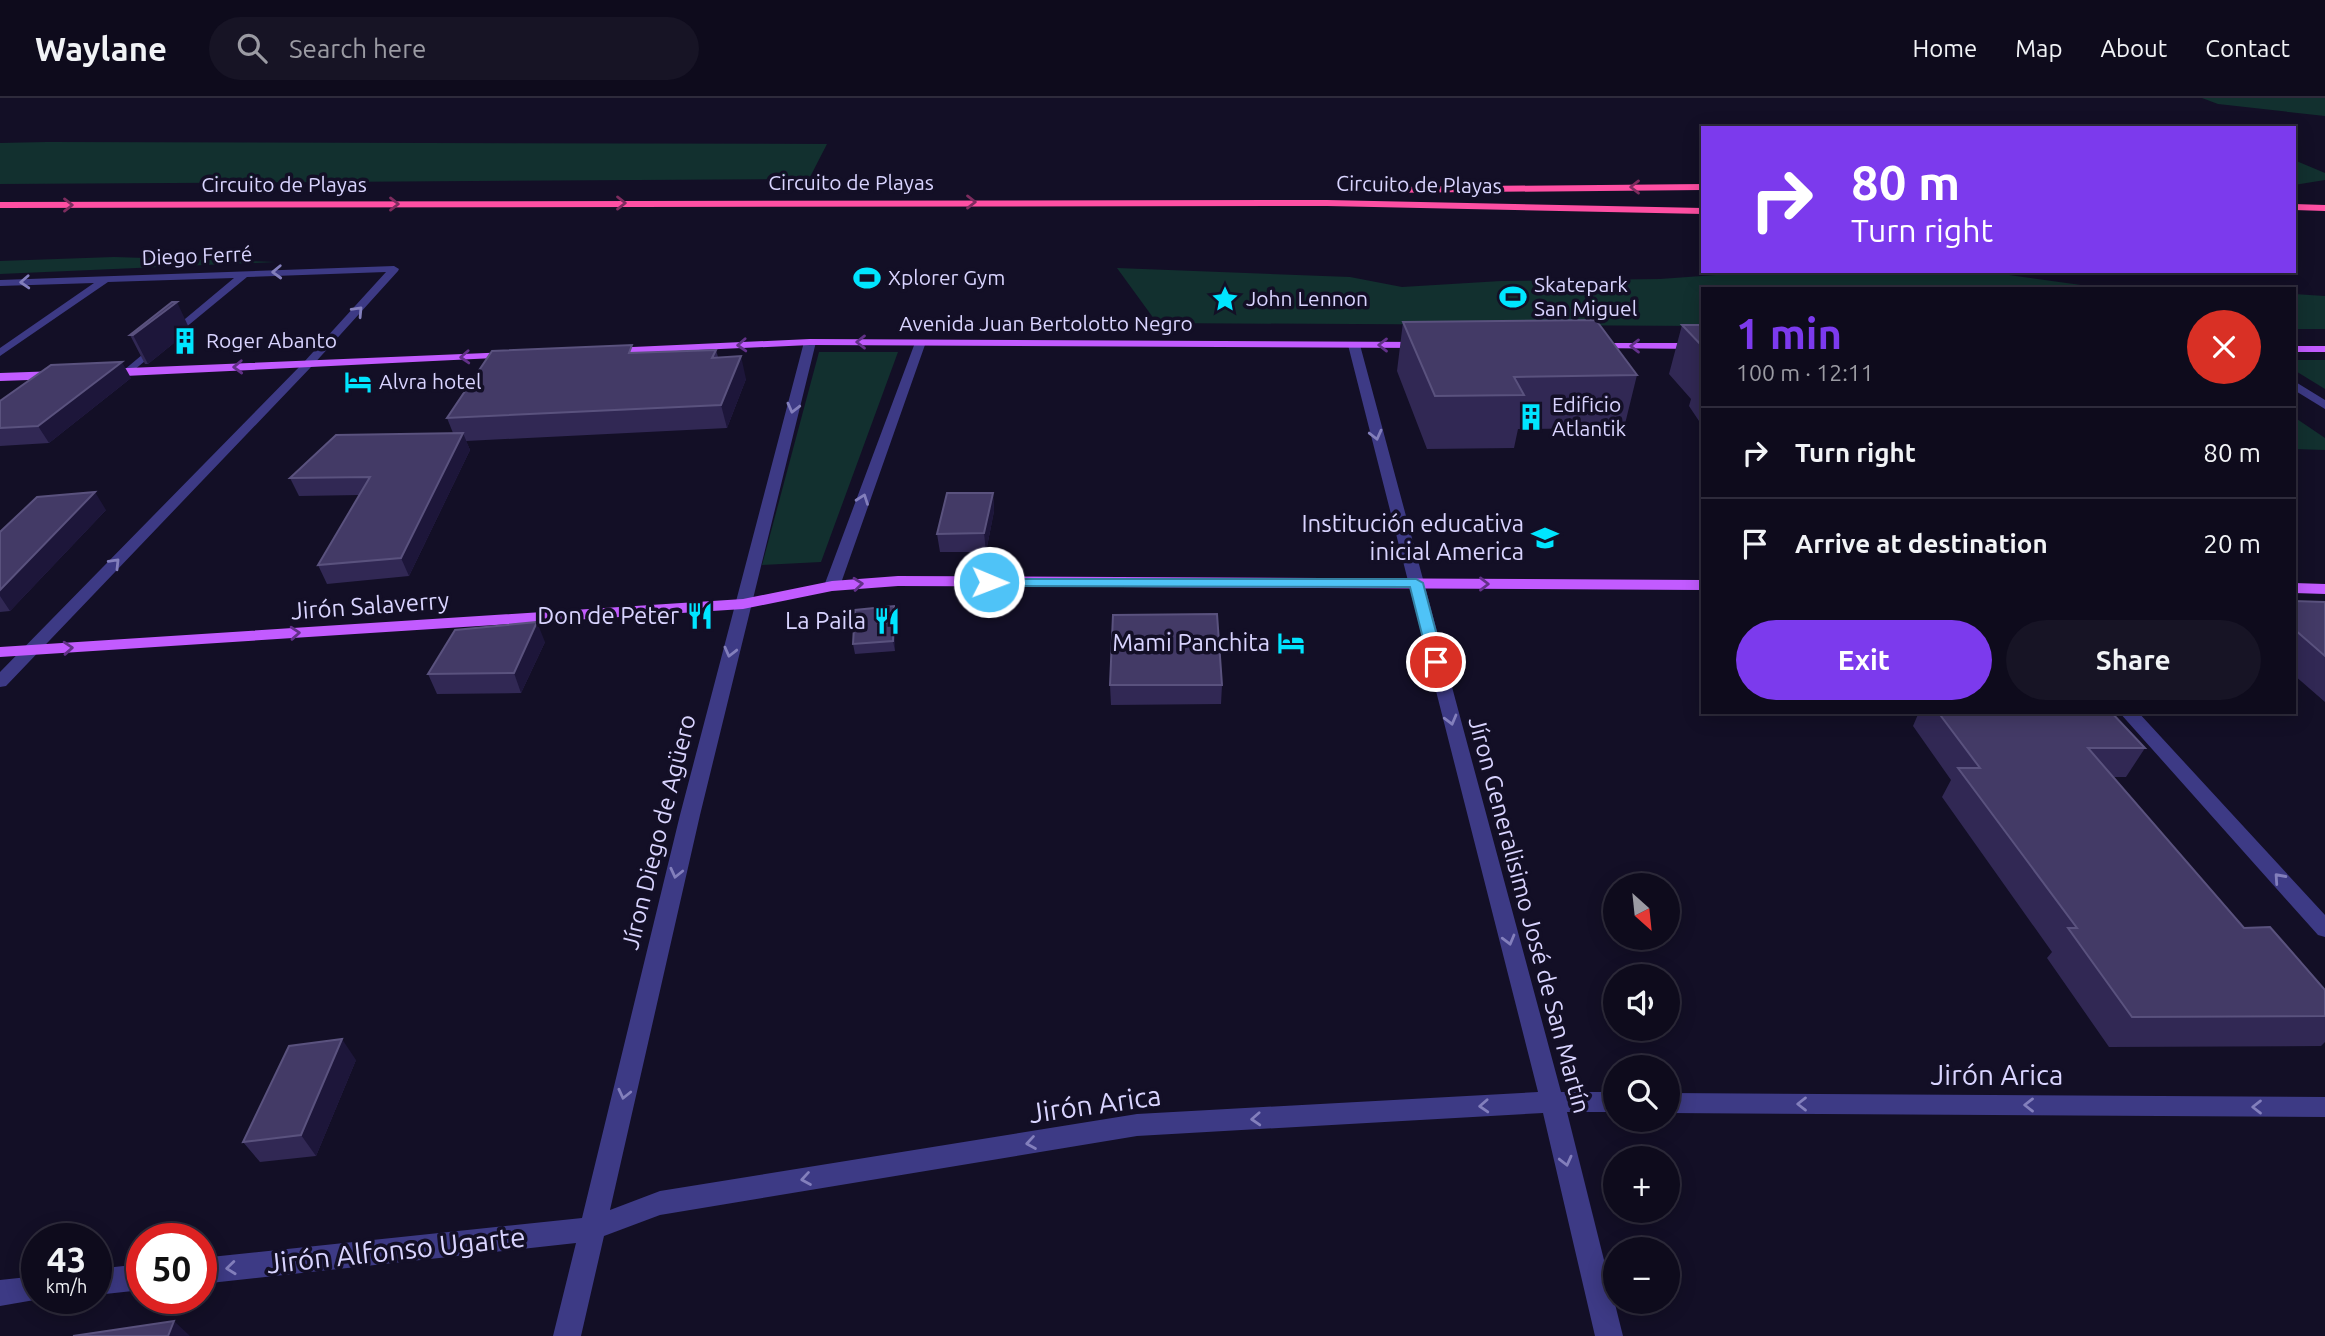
<!DOCTYPE html>
<meta charset="utf-8">
<style>
:root{--surface:#0e0b1c;--page:#171425;--text:#f1f3f6;--muted:#9b9ba3;--line:#2e2b3b;--accent:#7c3aed}
body{margin:0;font-family:Ubuntu,sans-serif;background:var(--page);color:var(--text);height:100vh;display:flex;flex-direction:column;font-size:26px;white-space:nowrap}
*{box-sizing:border-box;margin:0}
p{font-size:23px;color:var(--muted)}
.icon{flex:none;width:38px;height:38px;fill:none;stroke:currentColor;stroke-width:2;stroke-linecap:round;stroke-linejoin:round}
.map{position:relative;flex:1;overflow:hidden}
.details{position:absolute;left:1701px;top:189px;width:595px;height:427px;display:flex;flex-direction:column;background:var(--surface);border-radius:0px;box-shadow:0 4px 18px #0003,0 0 0 2px var(--line)}
.details>*{flex:none}
.banner{position:absolute;left:1701px;top:28px;width:595px;height:147px;border-radius:0px;box-shadow:0 4px 18px #0003,0 0 0 2px var(--line);background:#7c3aed;color:#fff;overflow:hidden}
.needle{width:46px;rotate:153deg}
.tools{position:absolute;left:1603px;top:775px;display:grid;gap:14px}
.tools a{display:grid;place-items:center;width:77px;height:77px;border-radius:50%;background:var(--surface);box-shadow:0 4px 18px #0003,0 0 0 2px var(--line);font-size:35px}
.speed{position:absolute;left:21px;top:1125px;display:flex;gap:14px;font-size:35px;font-weight:700;text-align:center}
.speed>*{display:grid;place-content:center;width:91px;height:91px;border-radius:50%;background:var(--surface);box-shadow:0 4px 18px #0003,0 0 0 2px var(--line);line-height:1}
.speed small{font-size:18px;font-weight:400}
.speed .limit{border:10px solid #d22;background:#fff;color:#111}
.pin{position:absolute;display:grid;place-items:center;width:60px;height:60px;color:#fff;margin:-30px;border:4px solid #fff;border-radius:50%;box-shadow:0 2px 7px #0007}
.me{position:absolute;width:77px;margin:-38px;rotate:91deg;stroke-linejoin:round;filter:drop-shadow(0 0 5px #0008)}
.turn{display:flex;align-items:center;gap:24px;height:147px;padding:0 35px;font-size:32px}
.turn .icon{width:91px;height:91px;stroke-width:2.5}
.turn b{display:block;font-size:49px;line-height:60px}
.round{display:grid;place-items:center;flex:none;width:74px;height:74px;border-radius:37px;background:var(--page)}
.head{display:flex;align-items:center;justify-content:space-between;height:119px;padding:0 35px}
h1{font-size:42px;font-weight:700;line-height:52px;color:var(--accent)}
.action{display:flex;gap:14px;margin-top:auto;padding:14px 35px}
.action a{flex:1;height:80px;border-radius:42px;background:var(--accent);color:#fff;font-size:28px;font-weight:700;line-height:80px;text-align:center}
.action a+a{background:var(--page);color:var(--text)}
ul{padding:0;list-style:none}
li{display:flex;align-items:center;gap:21px;height:91px;padding:0 35px;border-top:2px solid var(--line)}
li div{flex:1}
li b{display:block;font-size:26px}
li em{font-style:normal}
header{display:flex;align-items:center;gap:42px;box-sizing:border-box;height:98px;padding:0 35px;background:var(--surface);border-bottom:2px solid var(--line)}
header strong{font-size:33px}
nav{display:flex;gap:38px;margin-inline-start:auto;font-size:24px}
.search{width:490px;height:63px;background:var(--page);display:flex;align-items:center;gap:18px;box-sizing:border-box;padding:0 24px;border-radius:38px;color:var(--muted);font-size:26px}
.map>svg:first-child{display:block}
.green{fill:#12302f}
.lines{fill:none;stroke-linecap:round;stroke-linejoin:round}
.minor{fill:#3d3a85;fill-rule:evenodd}
.major{fill:#c25bff;fill-rule:evenodd}
.highway{fill:#ff4fa3;fill-rule:evenodd}
.wall{fill:#312854}
.shaded-wall{fill:#1d163a}
.building{fill:#433a66;stroke:#5a527e;stroke-width:2}
.oneway{stroke:#7d2c5e}
.oneway2{stroke:#837fbc}
.oneway3{stroke:#623188}
.route{fill:#4fc3f7;stroke:#337fa1;stroke-width:2}
.labels{text-anchor:middle;stroke-width:7;stroke-linejoin:round;paint-order:stroke}
.far-street-label{font-size:21px;fill:#d9d4ff;stroke:#130f26}
.far-poi-label{font-size:21px;fill:#d9d4ff;stroke:#130f26;text-anchor:start}
.poi-label{font-size:24px;fill:#d9d4ff;stroke:#130f26;text-anchor:end}
.street-label{font-size:24px;fill:#d9d4ff;stroke:#130f26}
.near-street-label{font-size:28px;fill:#d9d4ff;stroke:#130f26}
</style>
<header>
<strong>Waylane</strong>
<div class="search"><svg class="icon" aria-label="search" viewBox="0 0 24 24"><circle cx="10" cy="10" r="6"/><path d="M15 15l6 6"/></svg>Search here</div>
<nav><a>Home</a><a>Map</a><a>About</a><a>Contact</a></nav>
</header>
<div class="map">
<svg width="2325" height="1238" viewBox="0 0 2325 1238">
<rect width="100%" height="100%" fill="#130f26"/>
<path class="green" d="M2202,0H2325V18L2218,6Z
M0,45L47,44L827,46L809,81L0,86Z
M2294,62L2325,75V82L2294,87Z
M114,159L276,164L0,176V163Z
M1117,170L1350,179L1402,189L1501,183L1660,181L1771,173H1980L2110,191H1703V228L1157,225Z
M2294,196L2325,198V231H2294Z
M819,254H898L821,464L762,467Z
M2294,262H2325V291L2294,272Z
M2294,319L2325,340V352L2294,351Z"/>
<g class="lines">
<path class="minor" d="M394,168L399,171L398,173L312,268L6,588L0,589V574L304,264L386,174L247,179L128,277L122,274L124,272L234,180L108,184L0,258V250L94,185L0,188V182Z
M810,241L816,244L700,717L610,1112L660,1093L1137,1016L1538,994L1348,247L1354,244L1360,247L1561,994H1615V1014H1567L1623,1238H1595L1543,1015L1137,1038L660,1117L604,1138L581,1238H553L576,1145L201,1186V1160L582,1120L680,717L804,244Z
M916,242L926,244L840,488L832,493L827,491L824,488Z
M2294,283L2325,302V311L2294,292Z
M2119,614H2138L2325,817V839L2318,837Z
M1668,995L2325,999V1019L1668,1015Z
M142,1166V1192L96,1197V1171Z
M37,1178V1200H46L0,1208V1182Z"/>
<path class="major" d="M810,241L1423,244L1429,247L1423,250L810,247L611,256L605,253L611,250Z
M1591,245H1703V251L1587,250L1585,248Z
M2294,248H2325V254H2294Z
M513,254L517,255V259L104,279L98,275L104,271Z
M0,275L58,273L64,277L58,281L0,283Z
M898,478L1703,482V492L898,488L832,493L743,511L0,559V549L743,501L832,483Z
M2294,485L2325,486V496L2294,495Z"/>
<path class="highway" d="M1703,86V92L1376,95L1371,92L1376,89Z
M1327,102L1703,110V116L1327,108L0,110V104Z
M2294,106L2325,107V113L2294,112Z"/>
</g>
<path class="wall" d="M1403,224L1637,277L1624,330L1518,331L1514,350L1427,351L1397,273Z
M1682,227H1703V329L1689,308L1691,301L1669,276Z
M190,232L148,266H145L130,237Z
M716,252L718,259L746,281L727,330L466,343L470,352L409,478L327,486L318,467L360,397L299,398L290,380L453,335L447,320L634,255Z
M131,280L49,345L0,348V303Z
M993,395L994,413L986,454H940L937,436Z
M106,412L10,513L0,514V434Z
M2294,503L2325,504V604L2294,577Z
M895,518V553L855,556L853,546Z
M545,544L521,595L437,596L428,576Z
M1110,587H1222L1221,606L1111,607Z
M1919,614H2111L2145,650L2126,679H2113L2244,830L2325,892V944L2321,948L2109,949L2047,860L2052,854L1942,699L1951,682L1913,628Z
M356,962L316,1058L260,1064L243,1044Z"/>
<path class="shaded-wall" d="M177,204L190,232L148,266L133,237Z
M741,258L746,281L727,330L721,307Z
M122,264L131,280L49,345L38,328Z
M463,335L470,352L409,478L401,460Z
M95,394L106,412L10,513L0,498V492Z
M993,395L994,413L986,454L984,435Z
M894,508L895,518V553L893,543Z
M537,524L545,544L521,595L514,575Z
M342,941L356,962L316,1058L301,1037Z
M174,1223L190,1238H168Z"/>
<path class="building" d="M172,204H177L133,237H130Z
M1596,222L1637,277L1514,279L1524,297L1435,298L1403,224Z
M1682,227H1703V249Z
M632,247L629,255L716,252L712,260L741,258L721,307L447,320L492,253Z
M122,264L38,328L0,330V303L51,267Z
M463,335L401,460L318,467L370,379L290,380L336,337Z
M95,394L0,492V434L37,399Z
M947,395H993L984,435L937,436Z
M2294,503L2325,504V558L2294,531Z
M894,508L893,543L853,546L855,512Z
M1217,516L1222,587H1110L1113,517Z
M537,524L514,575L428,576L455,532Z
M1938,614H2111L2145,650H2088L2244,830L2270,829L2325,892V918L2132,919L2068,830H2077L1958,670H1980Z
M342,941L301,1037L243,1044L289,948Z
M174,1223L168,1238H73Z"/>
<defs><path id="oneway-chevron" d="M-2-3.5L2.5 0L-2 3.5" fill="none" stroke-width="1.6" stroke-linecap="round" stroke-linejoin="round" transform="scale(1.75)"/></defs>
<g class="oneway">
<use href="#oneway-chevron" transform="translate(1635 89) rotate(-180)"/>
<use href="#oneway-chevron" transform="translate(971 104)"/>
<use href="#oneway-chevron" transform="translate(621 105)"/>
<use href="#oneway-chevron" transform="translate(394 106)"/>
<use href="#oneway-chevron" transform="translate(68 107)"/>
</g>
<g class="oneway2">
<use href="#oneway-chevron" transform="translate(277 174) rotate(178)"/>
<use href="#oneway-chevron" transform="translate(25 184) rotate(177)"/>
<use href="#oneway-chevron" transform="translate(358 213) rotate(-47)"/>
<use href="#oneway-chevron" transform="translate(793 310) rotate(104)"/>
<use href="#oneway-chevron" transform="translate(1376 337) rotate(76)"/>
<use href="#oneway-chevron" transform="translate(863 401) rotate(-70)"/>
<use href="#oneway-chevron" transform="translate(115 465) rotate(-46)"/>
<use href="#oneway-chevron" transform="translate(730 554) rotate(104)"/>
<use href="#oneway-chevron" transform="translate(1451 622) rotate(75)"/>
<use href="#oneway-chevron" transform="translate(676 775) rotate(103)"/>
<use href="#oneway-chevron" transform="translate(2279 780) rotate(-132)"/>
<use href="#oneway-chevron" transform="translate(1509 842) rotate(75)"/>
<use href="#oneway-chevron" transform="translate(624 996) rotate(103)"/>
<use href="#oneway-chevron" transform="translate(1802 1006) rotate(-180)"/>
<use href="#oneway-chevron" transform="translate(2029 1007) rotate(-180)"/>
<use href="#oneway-chevron" transform="translate(1484 1008) rotate(177)"/>
<use href="#oneway-chevron" transform="translate(2257 1009) rotate(-180)"/>
<use href="#oneway-chevron" transform="translate(1256 1021) rotate(177)"/>
<use href="#oneway-chevron" transform="translate(1031 1045) rotate(171)"/>
<use href="#oneway-chevron" transform="translate(1566 1063) rotate(76)"/>
<use href="#oneway-chevron" transform="translate(806 1081) rotate(171)"/>
<use href="#oneway-chevron" transform="translate(231 1170) rotate(174)"/>
</g>
<g class="oneway3">
<use href="#oneway-chevron" transform="translate(861 244) rotate(-180)"/>
<use href="#oneway-chevron" transform="translate(742 247) rotate(177)"/>
<use href="#oneway-chevron" transform="translate(1383 247) rotate(-180)"/>
<use href="#oneway-chevron" transform="translate(1635 248) rotate(-180)"/>
<use href="#oneway-chevron" transform="translate(465 259) rotate(177)"/>
<use href="#oneway-chevron" transform="translate(238 269) rotate(178)"/>
<use href="#oneway-chevron" transform="translate(858 486) rotate(-5)"/>
<use href="#oneway-chevron" transform="translate(1484 486)"/>
<use href="#oneway-chevron" transform="translate(295 535) rotate(-4)"/>
<use href="#oneway-chevron" transform="translate(68 550) rotate(-4)"/>
</g>
<path class="route" d="M984,481H1416L1423,485L1444,564L1436,569L1429,564L1410,489L989,488L984,487Z"/>
<defs>
<symbol id="stadium-bare" viewBox="-9 -9 18 18"><path d="M0-5a6.5 5 0 1 0 0 10a6.5 5 0 1 0 0-10ZM-3.5-1.8h7v3.6h-7Z" fill="#00e5ff" stroke="#130f26" stroke-width="2.5" paint-order="stroke"/></symbol>
<symbol id="sight-bare" viewBox="-9 -9 18 18"><path d="M0-6L1.8-2.2L6-1.7L2.9 1.2L3.7 5.4L0 3.3L-3.7 5.4L-2.9 1.2L-6-1.7L-1.8-2.2Z" fill="#00e5ff" stroke="#130f26" stroke-width="2.5" paint-order="stroke"/></symbol>
<symbol id="building-bare" viewBox="-9 -9 18 18"><path d="M-4-6H4V6H1V3H-1V6H-4ZM-2.5-4.3h1.7v1.8h-1.7ZM.8-4.3h1.7v1.8H.8ZM-2.5-1h1.7V.8h-1.7ZM.8-1h1.7V.8H.8Z" fill="#00e5ff" stroke="#130f26" stroke-width="2.5" paint-order="stroke"/></symbol>
<symbol id="hotel-bare" viewBox="-9 -9 18 18"><path d="M-6-4.5h1.5V1H6V5H4.5V3h-9V5H-6ZM-4 0a1.8 1.8 0 1 1 3.6 0ZM.5 0V-2.5h3Q6-2.5 6 0Z" fill="#00e5ff" stroke="#130f26" stroke-width="2.5" paint-order="stroke"/></symbol>
<symbol id="school-bare" viewBox="-9 -9 18 18"><path d="M0-5L7-2L0 1L-7-2ZM-4 1L0 2.5L4 1V4Q0 6-4 4Z" fill="#00e5ff" stroke="#130f26" stroke-width="2.5" paint-order="stroke"/></symbol>
<symbol id="restaurant-bare" viewBox="-9 -9 18 18"><path d="M-5-6h1v4h1v-4h1v4h1v-4h1v5L-1.5 .5V6h-2V.5L-5-1ZM5-6V6H3V1.5H1.5Q1.5-4 5-6Z" fill="#00e5ff" stroke="#130f26" stroke-width="2.5" paint-order="stroke"/></symbol>
</defs>
<g fill-rule="evenodd">
<use href="#stadium-bare" x="848" y="161" width="38" height="38"/>
<use href="#stadium-bare" x="1494" y="180" width="38" height="38"/>
<use href="#sight-bare" x="1206" y="182" width="38" height="38"/>
<use href="#building-bare" x="166" y="224" width="38" height="38"/>
<use href="#hotel-bare" x="339" y="265" width="38" height="38"/>
<use href="#building-bare" x="1512" y="300" width="38" height="38"/>
<use href="#school-bare" x="1526" y="421" width="38" height="38"/>
<use href="#restaurant-bare" x="681" y="499" width="38" height="38"/>
<use href="#restaurant-bare" x="868" y="504" width="38" height="38"/>
<use href="#hotel-bare" x="1272" y="526" width="38" height="38"/>
</g>
<g class="labels">
<g class="far-street-label">
<text x="851" y="92">Circuito de Playas</text>
<text x="284" y="94">Circuito de Playas</text>
<text transform="translate(1419 87) rotate(1)" y="7">Circuito de Playas</text>
<text transform="translate(197 158) rotate(-2)" y="7">Diego Ferré</text>
<text x="1046" y="233">Avenida Juan Bertolotto Negro</text>
</g>
<g class="far-poi-label">
<text x="888" y="187">Xplorer Gym</text>
<text x="1534" y="194">Skatepark<tspan x="1534" dy="24">San Miguel</tspan></text>
<text x="1246" y="208">John Lennon</text>
<text x="206" y="250">Roger Abanto</text>
<text x="379" y="291">Alvra hotel</text>
<text x="1552" y="314">Edificio<tspan x="1552" dy="24">Atlantik</tspan></text>
</g>
<g class="poi-label">
<text x="1524" y="434">Institución educativa<tspan x="1524" dy="28">inicial America</tspan></text>
<text x="679" y="526">Don de Peter</text>
<text x="866" y="531">La Paila</text>
<text x="1270" y="553">Mami Panchita</text>
</g>
<g class="street-label">
<text transform="translate(370 508) rotate(-4)" y="8">Jirón Salaverry</text>
<text transform="translate(659 734) rotate(-76)" y="8">Jíron Diego de Agüero</text>
<text transform="translate(1529 817) rotate(75)" y="8">Jíron Generalisimo José de San Martín</text>
</g>
<g class="near-street-label">
<text x="1997" y="987">Jirón Arica</text>
<text transform="translate(1095 1006) rotate(-8)" y="10">Jirón Arica</text>
<text transform="translate(396 1152) rotate(-6)" y="10">Jirón Alfonso Ugarte</text>
</g>
</g>
</svg>
<div class="tools">
<a><svg class="needle" viewBox="-14 -14 28 28"><path d="M0-13l5 13h-10z" fill="#e53935"/><path d="M0 13l5-13h-10z" fill="#9b9ba3"/></svg></a>
<a><svg class="icon" aria-label="sound" viewBox="0 0 24 24"><path d="M4 9h4l5-4v14l-5-4H4zM17 9q2 3 0 6"/></svg></a>
<a><svg class="icon" aria-label="search" viewBox="0 0 24 24"><circle cx="10" cy="10" r="6"/><path d="M15 15l6 6"/></svg></a>
<a>+</a>
<a>−</a>
</div>
<div class="speed"><div>43<small>km/h</small></div><div class="limit">50</div></div>
<div class="pin" style="left:1436px;top:564px;background:#d93025"><svg class="icon" aria-label="arrive" viewBox="0 0 24 24"><path d="M6 21V4h12l-3 4 3 4H6"/></svg></div>
<svg class="me" style="left:989px;top:484px" viewBox="-20 -20 40 40"><circle r="17" fill="#4fc3f7" stroke="#fff" stroke-width="3"/><path d="M0-11L8 9 0 5-8 9z" fill="#fff"/></svg>
<div class="banner">
<div class="turn"><svg class="icon" aria-label="right" viewBox="0 0 24 24"><path d="M7 20v-9h11M14 6l5 5-5 5"/></svg><div><b>80 m</b>Turn right</div></div>
</div>
<section class="details">
<div class="head"><div><h1>1 min</h1><p>100 m · 12:11</p></div><a class="round" style="background:#d93025;color:#fff"><svg class="icon" aria-label="close" viewBox="0 0 24 24"><path d="M6 6l12 12M18 6L6 18"/></svg></a></div>
<ul>
<li><svg class="icon" aria-label="right" viewBox="0 0 24 24"><path d="M7 20v-9h11M14 6l5 5-5 5"/></svg><div><b>Turn right</b></div><em>80 m</em></li>
<li><svg class="icon" aria-label="arrive" viewBox="0 0 24 24"><path d="M6 21V4h12l-3 4 3 4H6"/></svg><div><b>Arrive at destination</b></div><em>20 m</em></li>
</ul>
<div class="action"><a>Exit</a><a>Share</a></div>
</section>
</div>
